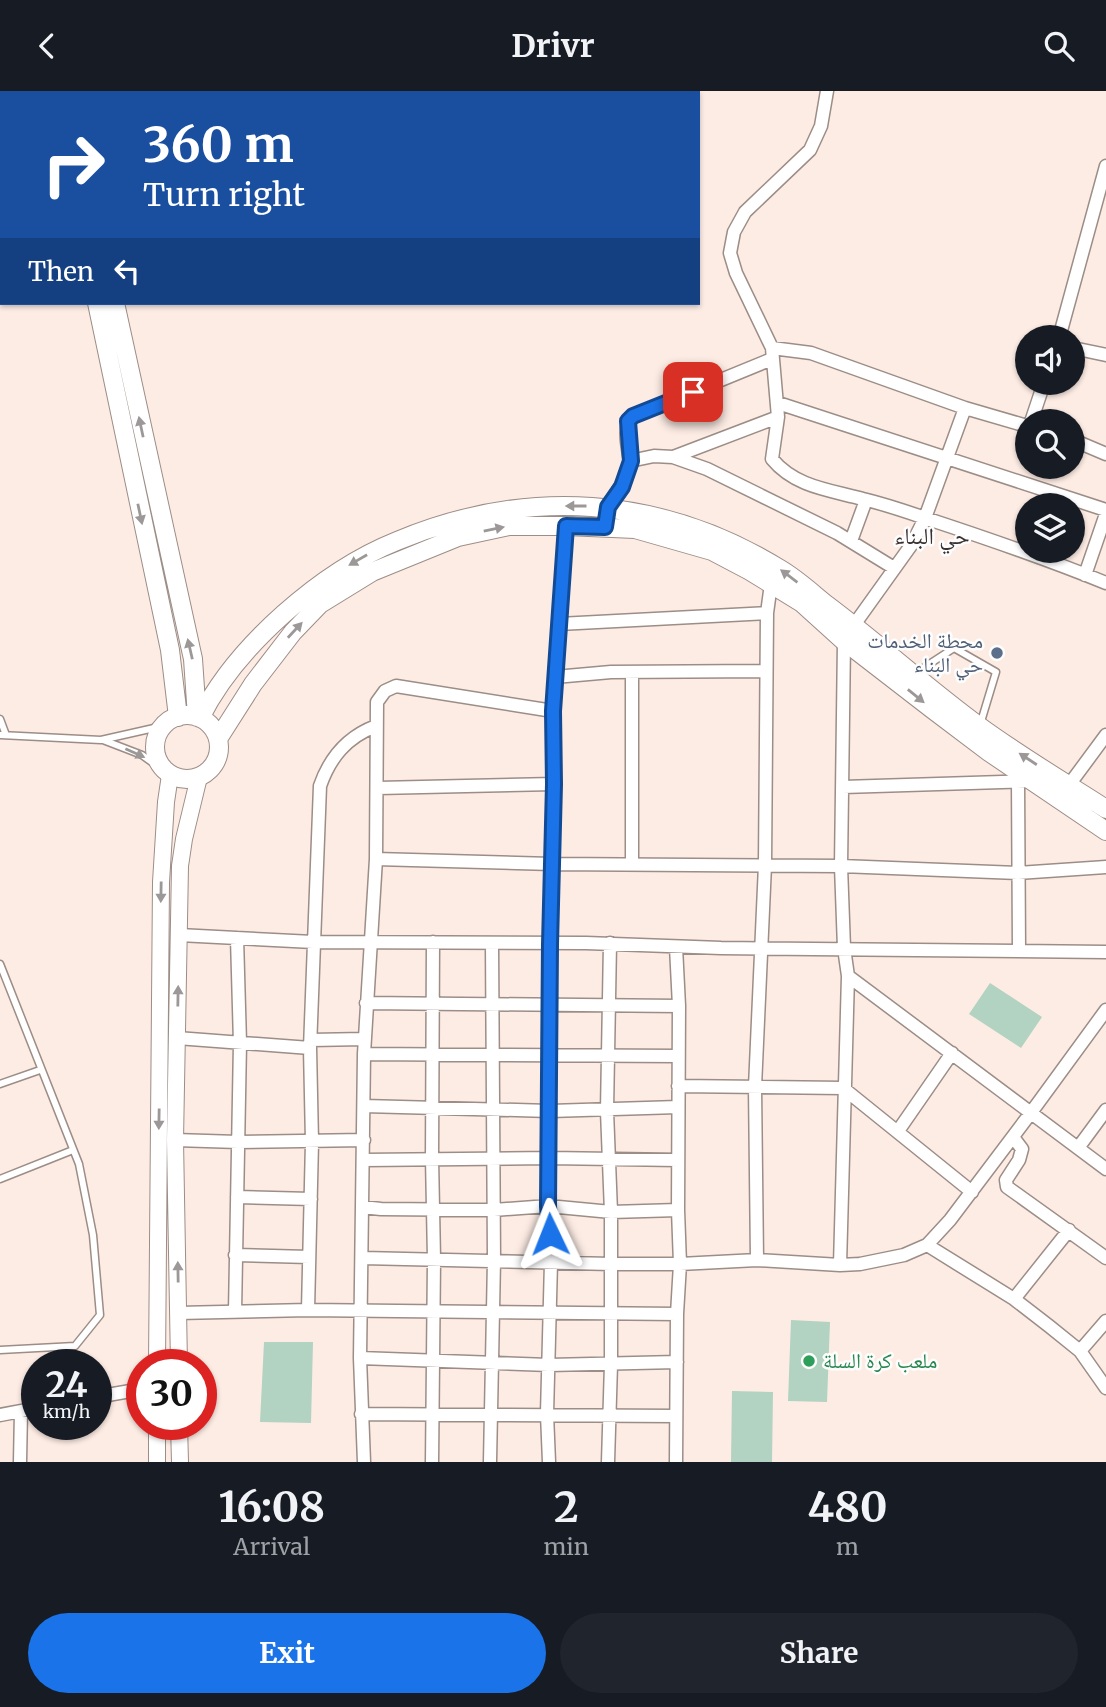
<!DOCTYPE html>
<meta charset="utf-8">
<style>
:root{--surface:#171b24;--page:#20242c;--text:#f1f3f6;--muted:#9ea1a6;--accent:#1a73e8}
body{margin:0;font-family:Merriweather,"Noto Naskh Arabic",serif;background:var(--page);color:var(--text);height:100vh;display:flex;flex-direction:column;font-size:26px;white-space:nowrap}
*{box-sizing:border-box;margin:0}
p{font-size:23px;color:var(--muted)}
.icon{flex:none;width:38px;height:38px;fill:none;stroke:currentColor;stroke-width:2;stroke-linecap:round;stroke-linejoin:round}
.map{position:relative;height:1371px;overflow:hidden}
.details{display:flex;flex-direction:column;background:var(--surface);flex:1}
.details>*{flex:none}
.top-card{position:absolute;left:0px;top:0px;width:700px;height:214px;box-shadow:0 2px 5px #0004;background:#1a4fa0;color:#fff;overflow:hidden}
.controls{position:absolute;left:1015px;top:234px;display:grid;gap:14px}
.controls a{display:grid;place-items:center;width:70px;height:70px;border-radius:50%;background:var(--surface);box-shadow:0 2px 5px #0004;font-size:35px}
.speed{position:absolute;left:21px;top:1258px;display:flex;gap:14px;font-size:35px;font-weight:700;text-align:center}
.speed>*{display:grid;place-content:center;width:91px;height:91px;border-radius:50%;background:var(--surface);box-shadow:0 2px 5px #0004;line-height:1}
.speed small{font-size:18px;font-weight:400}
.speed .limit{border:10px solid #d22;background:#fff;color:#111}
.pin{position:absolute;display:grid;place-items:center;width:60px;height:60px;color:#fff;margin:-30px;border-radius:14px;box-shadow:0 4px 10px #0006}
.me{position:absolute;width:77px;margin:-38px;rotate:358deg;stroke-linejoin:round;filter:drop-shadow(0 0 5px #0008)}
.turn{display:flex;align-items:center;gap:24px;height:147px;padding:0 28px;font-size:32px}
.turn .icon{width:91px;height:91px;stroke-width:2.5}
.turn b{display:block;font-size:49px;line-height:60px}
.then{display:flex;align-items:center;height:66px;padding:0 28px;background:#0003;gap:14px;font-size:26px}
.eta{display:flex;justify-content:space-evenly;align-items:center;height:119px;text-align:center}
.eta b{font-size:42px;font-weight:700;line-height:49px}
.button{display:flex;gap:14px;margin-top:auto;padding:14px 28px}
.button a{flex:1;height:80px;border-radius:42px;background:var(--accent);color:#fff;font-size:28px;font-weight:700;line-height:80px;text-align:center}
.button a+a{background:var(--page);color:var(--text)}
header{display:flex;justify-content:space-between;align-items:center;height:91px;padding:0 28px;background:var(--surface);font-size:32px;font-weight:700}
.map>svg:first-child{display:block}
.green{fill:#b2d2c2}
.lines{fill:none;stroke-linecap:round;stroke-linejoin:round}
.service-casing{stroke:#9c8d86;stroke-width:9}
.minor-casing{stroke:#9c8d86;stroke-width:15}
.tertiary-casing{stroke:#9c8d86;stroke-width:18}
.secondary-casing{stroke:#9c8d86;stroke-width:20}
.service{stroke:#fff;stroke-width:6}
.minor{stroke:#fff;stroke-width:12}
.tertiary{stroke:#fff;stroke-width:16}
.secondary{stroke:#fff;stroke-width:18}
.oneway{fill:#9c9897}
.route-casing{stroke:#114b97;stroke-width:18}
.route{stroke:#1a73e8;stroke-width:12}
.service-dot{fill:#5c6f8a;stroke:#fdfdfd;stroke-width:2.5}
.leisure-dot{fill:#2e9e5b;stroke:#fdfdfd;stroke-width:2.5}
.labels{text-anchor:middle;stroke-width:5;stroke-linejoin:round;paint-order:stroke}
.service-label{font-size:21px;fill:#4e5e75;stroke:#fdfdfd;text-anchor:end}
.leisure-label{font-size:21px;fill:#27864d;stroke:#fdfdfd;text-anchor:start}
.neighbourhood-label{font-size:23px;fill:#38312f;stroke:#fdfdfd}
</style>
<header><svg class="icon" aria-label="back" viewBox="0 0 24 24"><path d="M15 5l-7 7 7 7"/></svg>Drivr<svg class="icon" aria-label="search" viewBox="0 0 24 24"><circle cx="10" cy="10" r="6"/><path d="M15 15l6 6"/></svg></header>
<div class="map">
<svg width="1106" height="1371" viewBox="0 0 1106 1371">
<rect width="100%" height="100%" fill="#fdece4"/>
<path class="green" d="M990,892L1042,926L1021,957L969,923Z
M791,1229L830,1231L827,1311L788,1310Z
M264,1251H313L311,1332L260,1331Z
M732,1300L773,1301L772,1371H731Z"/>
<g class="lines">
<defs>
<path id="service" d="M914,583L954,557L996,581L980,634
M0,628L6,644
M0,644L101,649L163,635
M103,649L142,664L167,682
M0,873L79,1073L93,1144L100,1224L75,1255L0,1259
M0,993L40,979
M0,1088L73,1059"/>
<path id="minor" d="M827,0L821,35L810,59L745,121L734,141L730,162L736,182L772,257L778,326L772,368C795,396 830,399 863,408C884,413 905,420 925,427C986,447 1047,468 1106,492
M1059,247L1106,75
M772,257L811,262L965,317L1027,335
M1073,257L1106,264
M778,312L1106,419
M1031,331L1044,292
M1073,349L1106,363
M673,366L778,326
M630,370C628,356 622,336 633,325L772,268
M607,423L608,416L627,384L630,370L654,365L673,366L707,378L837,442L894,477
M851,450L866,409
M1085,484L1106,423
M559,533L767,522
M854,534L912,453L925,427L965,317
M555,586L611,581L766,580
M1018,690L1019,859
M1069,694L1106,644
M843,696L1032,690
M378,697L554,693
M376,768L552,773L841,775L1018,782L1106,776
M632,774V581
M179,844L313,851L586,852L721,857L1106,861
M848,885L1106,1078
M366,912L679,915
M177,947L310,957
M311,949L364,948
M364,963L678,965
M678,995L843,997L972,1101
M364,1015L550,1020L678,1016
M898,1040L952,962
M1013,1046L1022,1058L1019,1069L1006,1089L1007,1096L1106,1167
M175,1049L238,1051L364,1049
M1078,1057L1106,1019
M364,1069L550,1067L678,1069
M237,1106L311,1108
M362,1116L381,1118L494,1119L548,1115L611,1121L678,1119
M927,1154L1014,1208L1049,1235L1080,1260L1106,1297
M235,1164L309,1166
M363,1167L611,1173H680L757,1169L840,1174L860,1173L904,1164L927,1154L950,1129L1030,1023L1106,919
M757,1169L755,996L765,774L767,522L771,493
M840,1174L848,885L844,857L841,775L844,550
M1014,1208L1069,1139
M308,1219L312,1051L310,957L320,695C330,666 347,646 376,635
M235,1221L240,952L237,847
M178,1222L308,1219L677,1223
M1080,1260L1106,1230
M360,1267L549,1274L677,1271
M96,1306L142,1298
M361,1323L676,1325
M0,1324L37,1317
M20,1371L21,1320
M364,1371L360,1267L364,963L376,768L377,611L385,600L396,595L553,620
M432,1371L434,1168L432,1067L433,851
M490,1371L494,1169L492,853
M549,1371L547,1323L551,1171L548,1115L550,853L554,693L553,620L566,435
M608,1371L611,1273V1121L607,1020L610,852
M676,1371L677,1223L680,1173L678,1119L679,915L676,856"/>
<path id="tertiary" d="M157,1274L161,791L166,711L170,684
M179,1274L175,1049L180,775L184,748L199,686
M179,1334L180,1371
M157,1371V1334"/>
<path id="secondary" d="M53,0V2
M70,0L71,2
M97,212L170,559L178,626
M115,212L193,568L197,626
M155 656a32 32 0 1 1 64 0a32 32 0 1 1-64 0Z
M200,627C236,555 322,480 397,450C526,396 660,404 780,478C797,488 812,502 827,514C879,553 927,597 979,635C1020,665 1064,691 1106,718
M218,648L253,593L293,541L320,513L372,481L458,446L509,435H566L635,438L712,460L750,480L802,512L844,550L932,618L989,661L1106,740"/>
</defs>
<use href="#service" class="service-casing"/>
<use href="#minor" class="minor-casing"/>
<use href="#tertiary" class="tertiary-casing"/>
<use href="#secondary" class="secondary-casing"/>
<use href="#service" class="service"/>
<use href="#minor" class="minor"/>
<use href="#tertiary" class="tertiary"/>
<use href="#secondary" class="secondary"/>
</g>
<defs><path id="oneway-solid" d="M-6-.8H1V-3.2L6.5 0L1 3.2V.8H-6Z" transform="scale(1.75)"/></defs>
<g class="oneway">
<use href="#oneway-solid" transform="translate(141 336) rotate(-102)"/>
<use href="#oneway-solid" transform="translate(576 415) rotate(-180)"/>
<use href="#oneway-solid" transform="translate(140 423) rotate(78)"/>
<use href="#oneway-solid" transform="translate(494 438) rotate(-12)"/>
<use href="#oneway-solid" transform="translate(358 469) rotate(150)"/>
<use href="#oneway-solid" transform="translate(789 485) rotate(-143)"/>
<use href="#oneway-solid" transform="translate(295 539) rotate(-47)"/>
<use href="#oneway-solid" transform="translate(190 558) rotate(-103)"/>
<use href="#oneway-solid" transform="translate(916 605) rotate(39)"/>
<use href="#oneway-solid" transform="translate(135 662) rotate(24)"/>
<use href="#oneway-solid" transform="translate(1028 668) rotate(-147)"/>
<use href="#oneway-solid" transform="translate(161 801) rotate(91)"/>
<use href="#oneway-solid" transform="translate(178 905) rotate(-89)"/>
<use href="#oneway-solid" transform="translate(159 1028) rotate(91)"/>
<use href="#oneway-solid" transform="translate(178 1181) rotate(-91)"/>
</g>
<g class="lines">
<defs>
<path id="route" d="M550,1143L548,1115L550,853L554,693L553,620L566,435L605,436L608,416L622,396L631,370L628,330L633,325L693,301"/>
</defs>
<use href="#route" class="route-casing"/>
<use href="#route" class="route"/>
</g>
<circle class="service-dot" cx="997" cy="562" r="7"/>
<circle class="leisure-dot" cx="809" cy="1270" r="7"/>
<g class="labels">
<g class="service-label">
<text x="983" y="557">محطة الخدمات<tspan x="983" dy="24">حي البناء</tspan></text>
</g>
<g class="leisure-label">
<text x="823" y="1277">ملعب كرة السلة</text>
</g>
<g class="neighbourhood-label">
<text x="932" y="453">حي البناء</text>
</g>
</g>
</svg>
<div class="controls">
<a><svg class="icon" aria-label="sound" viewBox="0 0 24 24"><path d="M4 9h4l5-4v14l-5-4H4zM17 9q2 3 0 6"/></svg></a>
<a><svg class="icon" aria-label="search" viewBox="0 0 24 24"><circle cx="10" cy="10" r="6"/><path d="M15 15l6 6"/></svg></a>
<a><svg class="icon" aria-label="layers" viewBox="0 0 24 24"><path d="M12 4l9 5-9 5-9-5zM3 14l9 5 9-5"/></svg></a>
</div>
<div class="speed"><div>24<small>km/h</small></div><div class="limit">30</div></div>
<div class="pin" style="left:693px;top:301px;background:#d93025"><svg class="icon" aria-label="arrive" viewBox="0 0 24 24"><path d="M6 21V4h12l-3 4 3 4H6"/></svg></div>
<svg class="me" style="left:550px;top:1143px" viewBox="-20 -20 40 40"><path d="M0-17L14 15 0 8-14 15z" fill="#1a73e8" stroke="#fff" stroke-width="4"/></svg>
<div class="top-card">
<div class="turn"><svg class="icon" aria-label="right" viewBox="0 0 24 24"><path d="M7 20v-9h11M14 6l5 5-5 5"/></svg><div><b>360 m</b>Turn right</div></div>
<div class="then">Then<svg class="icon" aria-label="left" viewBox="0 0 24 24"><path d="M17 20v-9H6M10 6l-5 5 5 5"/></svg></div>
</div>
</div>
<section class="details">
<div class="eta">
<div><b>16:08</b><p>Arrival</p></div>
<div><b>2</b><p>min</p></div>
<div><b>480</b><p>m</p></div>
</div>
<div class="button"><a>Exit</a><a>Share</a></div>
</section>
